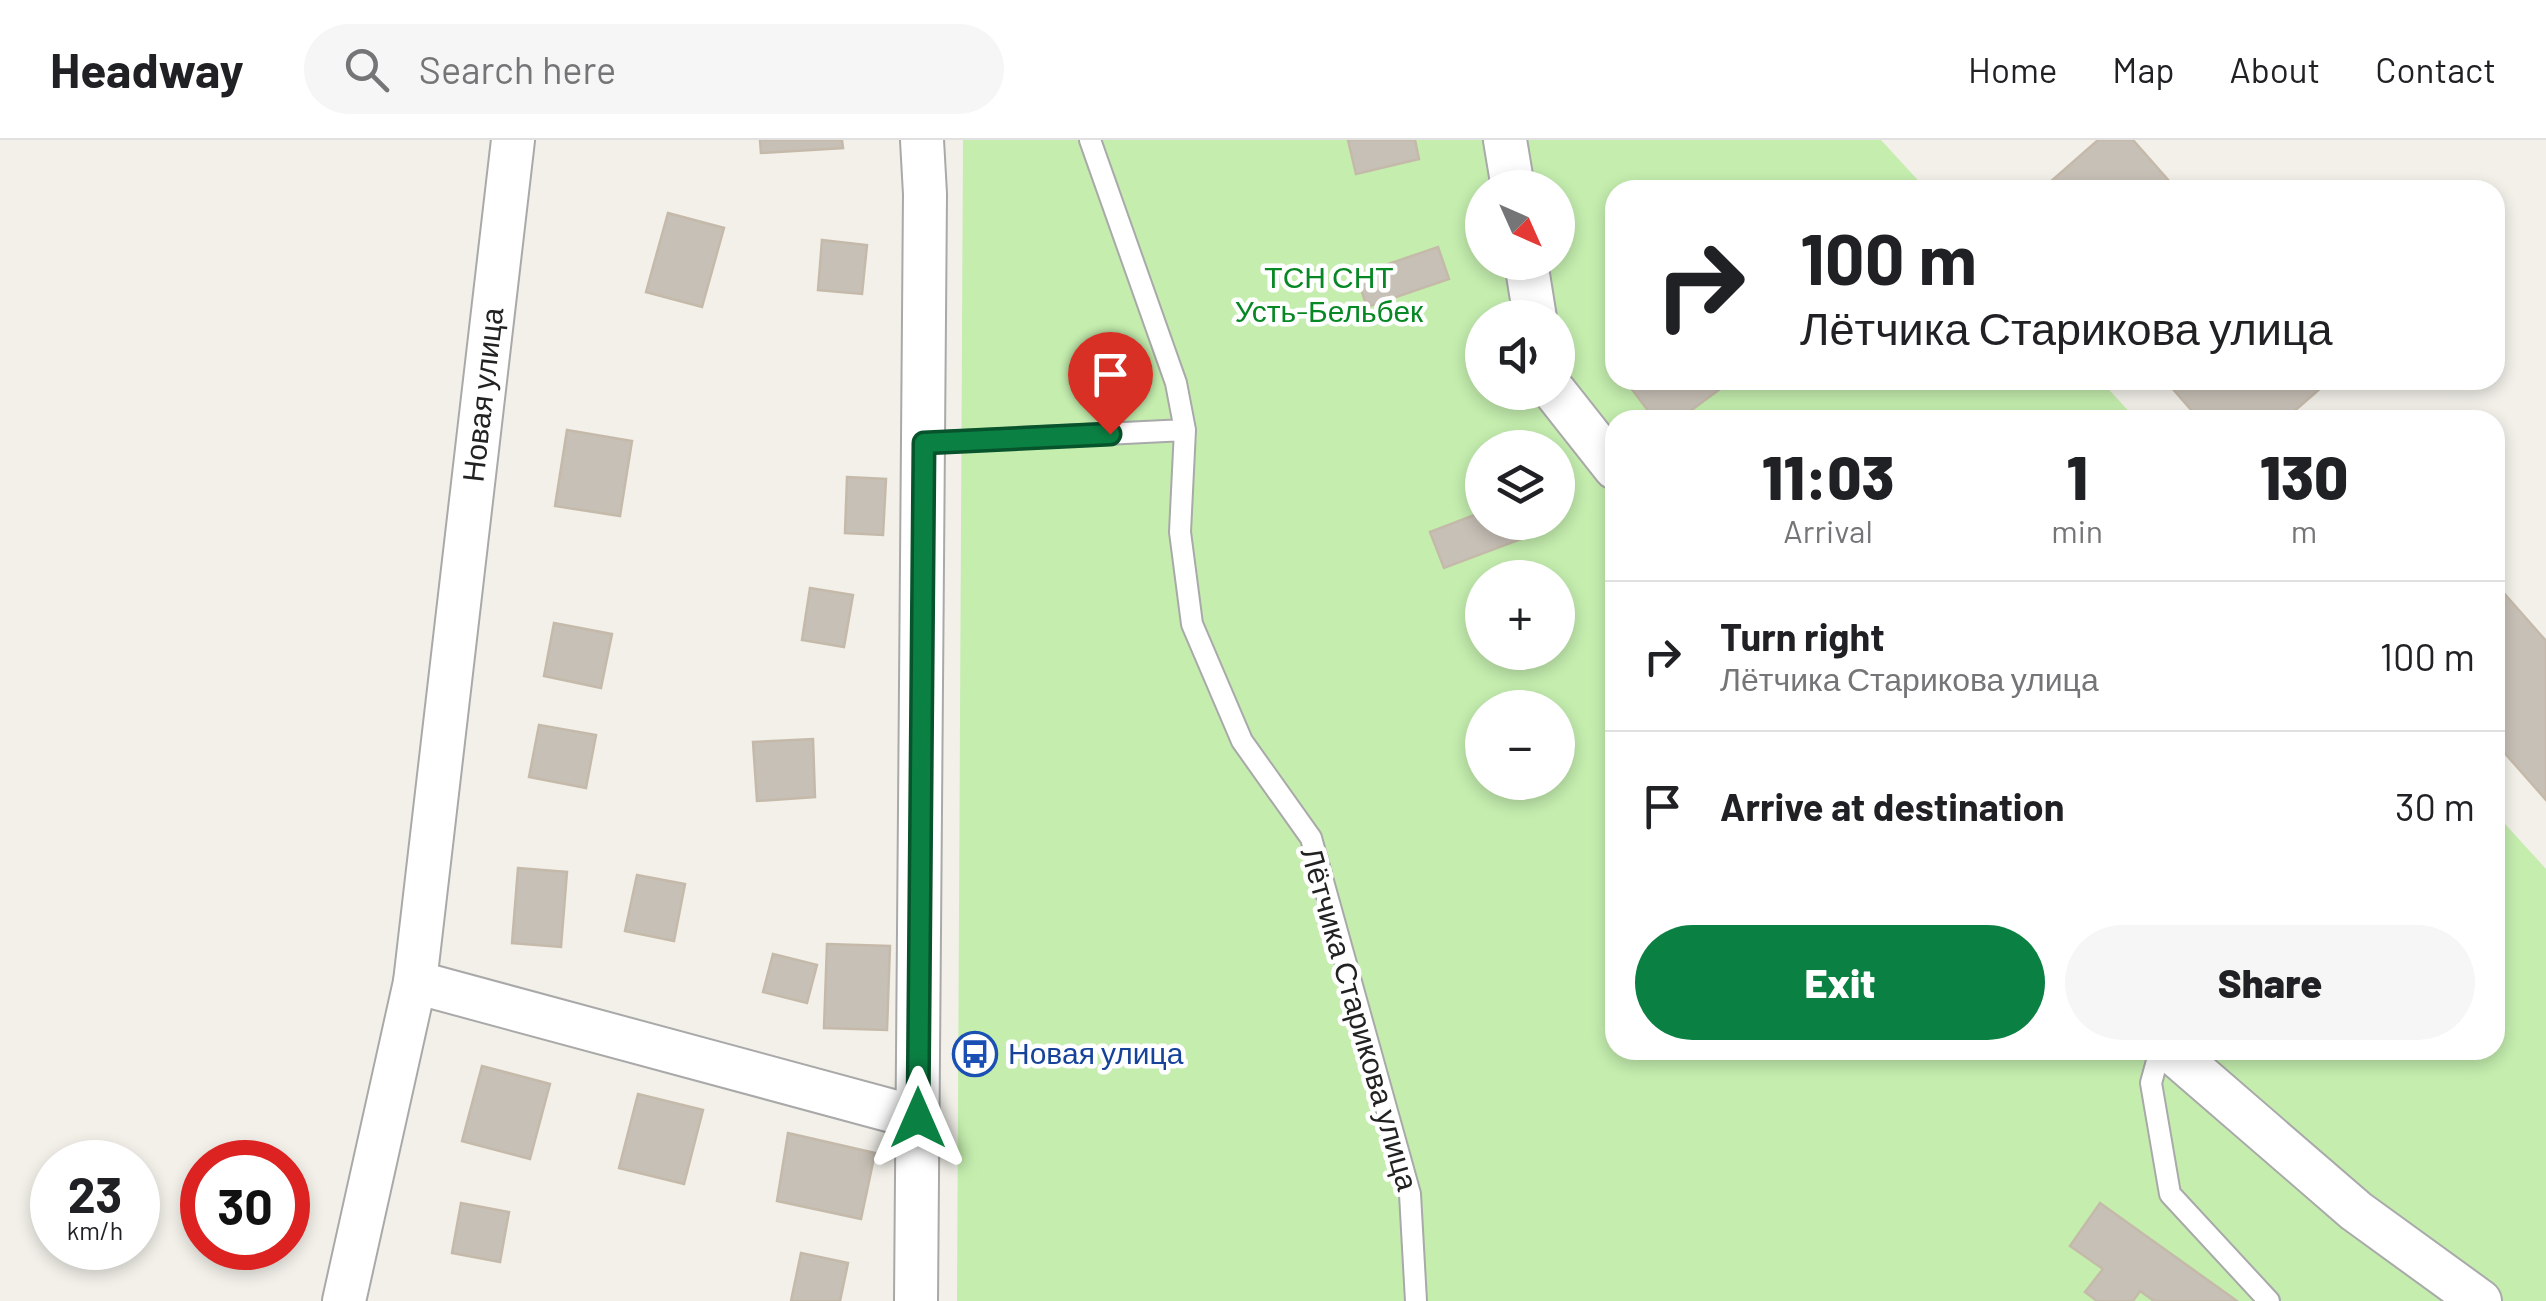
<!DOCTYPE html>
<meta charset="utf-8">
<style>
:root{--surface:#fff;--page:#f6f6f6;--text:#202124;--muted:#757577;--line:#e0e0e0;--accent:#0b8043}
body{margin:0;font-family:Barlow,sans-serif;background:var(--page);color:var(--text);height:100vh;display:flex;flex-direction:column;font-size:38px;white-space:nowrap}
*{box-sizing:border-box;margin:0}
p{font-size:32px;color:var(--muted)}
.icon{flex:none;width:55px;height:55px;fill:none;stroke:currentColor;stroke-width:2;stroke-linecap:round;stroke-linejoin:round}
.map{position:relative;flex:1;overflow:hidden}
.sheet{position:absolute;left:1605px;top:270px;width:900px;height:650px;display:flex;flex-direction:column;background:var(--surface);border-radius:30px;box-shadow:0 5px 15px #0003}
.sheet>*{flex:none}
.top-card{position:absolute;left:1605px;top:40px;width:900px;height:210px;border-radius:30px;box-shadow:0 5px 15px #0003;background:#fff;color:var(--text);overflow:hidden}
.needle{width:65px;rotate:135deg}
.controls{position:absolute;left:1465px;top:30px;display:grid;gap:20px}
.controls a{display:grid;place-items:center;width:110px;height:110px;border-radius:50%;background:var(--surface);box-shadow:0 5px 15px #0003;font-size:50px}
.speed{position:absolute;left:30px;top:1000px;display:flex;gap:20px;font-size:50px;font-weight:700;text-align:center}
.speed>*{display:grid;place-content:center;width:130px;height:130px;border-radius:50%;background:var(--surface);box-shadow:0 5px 15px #0003;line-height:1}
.speed small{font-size:25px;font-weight:400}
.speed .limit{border:15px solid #d22;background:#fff;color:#111}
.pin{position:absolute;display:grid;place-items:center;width:85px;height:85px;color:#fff;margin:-102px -42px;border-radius:50% 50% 50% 0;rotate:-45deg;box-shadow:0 0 10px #0007}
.pin .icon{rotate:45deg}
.me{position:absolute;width:110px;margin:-55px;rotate:0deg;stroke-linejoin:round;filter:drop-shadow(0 0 8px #0008)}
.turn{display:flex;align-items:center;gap:35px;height:210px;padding:0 30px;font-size:45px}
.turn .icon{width:130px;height:130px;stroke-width:2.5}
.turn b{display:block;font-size:70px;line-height:85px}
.eta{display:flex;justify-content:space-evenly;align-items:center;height:170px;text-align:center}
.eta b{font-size:60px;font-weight:800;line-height:70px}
.primary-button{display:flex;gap:20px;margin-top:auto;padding:20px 30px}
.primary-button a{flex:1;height:115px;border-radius:60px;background:var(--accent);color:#fff;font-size:40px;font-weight:800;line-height:115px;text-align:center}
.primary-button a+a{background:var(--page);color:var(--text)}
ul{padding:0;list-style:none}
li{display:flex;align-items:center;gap:30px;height:150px;padding:0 30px;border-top:2px solid var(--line)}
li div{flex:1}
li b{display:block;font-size:38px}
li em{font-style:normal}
header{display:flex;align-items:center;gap:60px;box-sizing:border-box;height:140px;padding:0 50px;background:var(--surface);border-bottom:2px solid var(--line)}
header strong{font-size:48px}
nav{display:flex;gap:55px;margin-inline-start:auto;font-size:35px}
.search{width:700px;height:90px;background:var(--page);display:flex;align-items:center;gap:25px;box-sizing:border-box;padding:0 35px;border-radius:55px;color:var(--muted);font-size:38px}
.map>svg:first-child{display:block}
.grass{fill:#c4edae;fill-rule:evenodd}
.building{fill:#c7c0b7;stroke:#c5baaa;stroke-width:2.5}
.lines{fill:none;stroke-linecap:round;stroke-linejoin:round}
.lane-casing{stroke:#a9a9a9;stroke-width:24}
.street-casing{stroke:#a9a9a9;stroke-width:46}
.lane{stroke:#fff;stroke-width:20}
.street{stroke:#fff;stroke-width:42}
.route-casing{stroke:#07532c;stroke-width:25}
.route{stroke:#0b8043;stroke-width:18}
.labels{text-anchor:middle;stroke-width:9;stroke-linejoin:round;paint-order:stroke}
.park-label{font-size:30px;fill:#088825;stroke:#fff}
.street-label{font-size:30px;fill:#222;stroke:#fff}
.transit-label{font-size:30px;fill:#164399;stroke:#fff;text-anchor:start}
</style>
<header>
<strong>Headway</strong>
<div class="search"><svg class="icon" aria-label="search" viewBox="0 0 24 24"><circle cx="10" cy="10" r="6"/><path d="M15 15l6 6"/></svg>Search here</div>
<nav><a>Home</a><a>Map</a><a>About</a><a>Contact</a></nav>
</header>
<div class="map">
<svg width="2546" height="1161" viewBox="0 0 2546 1161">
<rect width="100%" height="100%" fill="#f2f0e9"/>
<path class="grass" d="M963,0H1881L1927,50H1615V240H2100L2137,280H1615V910H2495V673L2546,729V1161H957ZM1482,48H1558V122H1482ZM1482,178H1558V252H1482ZM1482,308H1558V382H1482ZM1482,438H1558V512H1482ZM1482,568H1558V642H1482Z"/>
<path class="building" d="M760,0H842L843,8L761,13Z
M1348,0H1415L1419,19L1356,34Z
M2098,0H2133L2177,50H2041Z
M668,73L724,88L702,167L646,152Z
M822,100L867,105L862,154L818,150Z
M1438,107L1449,139L1367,167L1356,135Z
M1625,240H1725L1728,243L1678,280H1655Z
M2165,240H2330L2284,280H2200Z
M567,290L632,301L620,376L555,366Z
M847,337L886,339L883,395L845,393Z
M1482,372V382H1524L1529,396L1444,428L1430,392Z
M2495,443L2546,501V660L2495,602Z
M810,448L853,455L844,507L802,500Z
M554,483L612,494L601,548L544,536Z
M539,585L596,595L586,648L529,637Z
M813,599L815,657L757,661L753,602Z
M518,728L567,732L561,807L512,803Z
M637,735L685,744L674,801L625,791Z
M827,804L890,806L887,890L824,888Z
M773,814L817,825L807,863L763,852Z
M482,926L550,944L530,1019L462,1001Z
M638,954L703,970L684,1044L619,1028Z
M788,993L875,1013L861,1079L777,1061Z
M461,1063L509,1072L500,1122L452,1113Z
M2100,1063L2237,1161H2154L2140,1151L2133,1161H2097L2085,1152L2103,1129L2070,1106Z
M801,1113L848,1123L840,1161H791Z"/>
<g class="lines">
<defs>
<path id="lane" d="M1090,0L1176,243L1185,290
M923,303L1185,290L1180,392L1192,484L1242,601L1311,698L1410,1054L1416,1161
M2160,910L2151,943L2170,1054L2269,1161"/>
<g id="street">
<path d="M1505,0L1513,48"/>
<path d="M1526,122L1535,178"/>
<path d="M1555,252L1615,328"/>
<path d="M415,842L918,978"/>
<path d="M2170,910L2356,1071L2480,1161"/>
<path id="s1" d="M344,1161L415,842L513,0"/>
<path d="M916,1161L925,54L922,0"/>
</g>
</defs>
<use href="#lane" class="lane-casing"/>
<use href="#street" class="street-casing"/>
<use href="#lane" class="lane"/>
<use href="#street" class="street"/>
</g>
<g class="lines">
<defs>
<path id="route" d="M918,978L924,303L1110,294"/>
</defs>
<use href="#route" class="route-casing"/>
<use href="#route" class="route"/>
</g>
<defs>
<symbol id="bus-ring" viewBox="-11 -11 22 22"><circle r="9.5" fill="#fff" stroke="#1a4fb4" stroke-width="1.5"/><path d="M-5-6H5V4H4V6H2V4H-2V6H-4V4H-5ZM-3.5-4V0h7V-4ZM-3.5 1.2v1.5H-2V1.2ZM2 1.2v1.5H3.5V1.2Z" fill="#1a4fb4"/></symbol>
</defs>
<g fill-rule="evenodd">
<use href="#bus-ring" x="950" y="889" width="50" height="50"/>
</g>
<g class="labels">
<g class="park-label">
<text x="1329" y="148">ТСН СНТ<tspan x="1329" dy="34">Усть-Бельбек</tspan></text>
</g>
<g class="street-label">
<text dy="10" stroke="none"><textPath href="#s1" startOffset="918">Новая улица</textPath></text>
<text transform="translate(1359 879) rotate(74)" y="10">Лётчика Старикова улица</text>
</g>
<g class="transit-label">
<text x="1008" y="924">Новая улица</text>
</g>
</g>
</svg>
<div class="controls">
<a><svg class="needle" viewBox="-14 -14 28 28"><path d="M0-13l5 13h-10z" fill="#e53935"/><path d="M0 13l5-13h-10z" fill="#757577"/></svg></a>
<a><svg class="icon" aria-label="sound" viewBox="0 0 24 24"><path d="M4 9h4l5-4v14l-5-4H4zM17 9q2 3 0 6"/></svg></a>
<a><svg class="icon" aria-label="layers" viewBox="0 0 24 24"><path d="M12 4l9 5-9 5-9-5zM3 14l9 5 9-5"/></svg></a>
<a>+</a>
<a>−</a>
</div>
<div class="speed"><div>23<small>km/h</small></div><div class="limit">30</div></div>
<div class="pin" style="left:1110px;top:294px;background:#d93025"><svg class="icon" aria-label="arrive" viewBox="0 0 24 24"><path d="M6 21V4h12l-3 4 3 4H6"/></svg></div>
<svg class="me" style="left:918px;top:978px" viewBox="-20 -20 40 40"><path d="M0-17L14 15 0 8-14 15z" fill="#0b8043" stroke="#fff" stroke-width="4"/></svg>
<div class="top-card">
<div class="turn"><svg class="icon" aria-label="right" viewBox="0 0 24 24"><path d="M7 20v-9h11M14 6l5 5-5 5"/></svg><div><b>100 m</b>Лётчика Старикова улица</div></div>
</div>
<section class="sheet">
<div class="eta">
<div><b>11:03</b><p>Arrival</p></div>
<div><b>1</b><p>min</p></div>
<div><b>130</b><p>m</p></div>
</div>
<ul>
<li><svg class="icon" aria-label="right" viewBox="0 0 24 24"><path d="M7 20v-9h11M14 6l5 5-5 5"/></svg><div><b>Turn right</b><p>Лётчика Старикова улица</p></div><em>100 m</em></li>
<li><svg class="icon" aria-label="arrive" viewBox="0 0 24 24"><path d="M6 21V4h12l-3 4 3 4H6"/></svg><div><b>Arrive at destination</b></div><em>30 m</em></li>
</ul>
<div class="primary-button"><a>Exit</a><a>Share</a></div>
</section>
</div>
